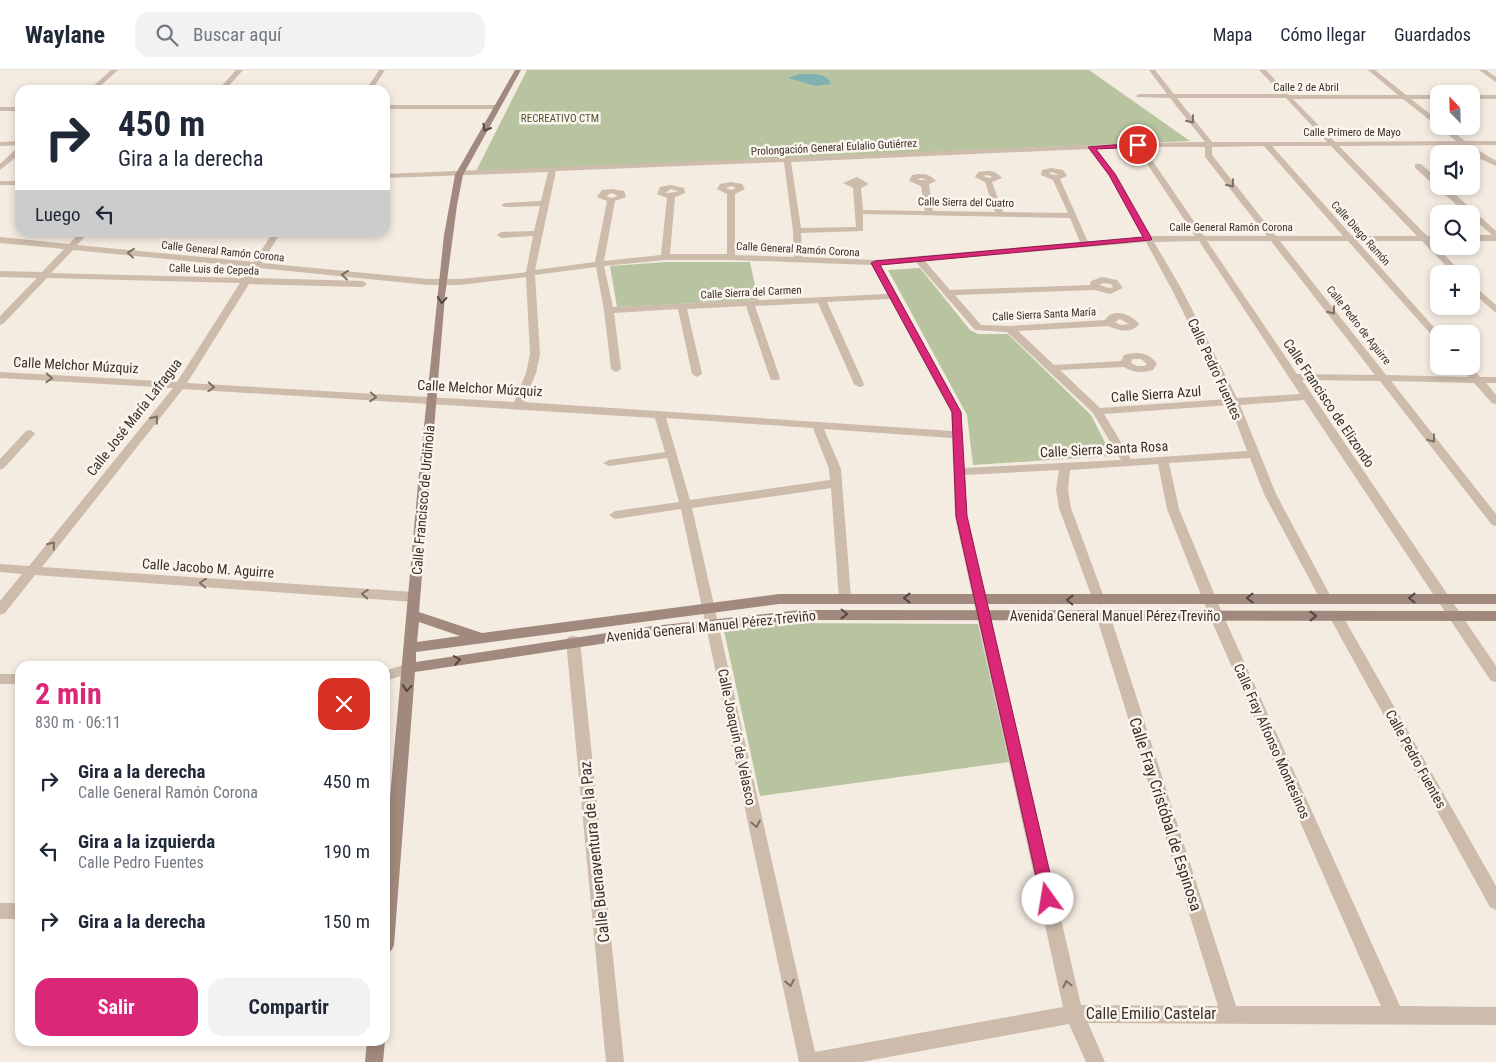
<!DOCTYPE html>
<html lang="es">
<meta charset="utf-8">
<style>
:root{--surface:#fff;--page:#f2f2f3;--text:#1f2937;--muted:#747a83;--line:#e0e1e3;--accent:#db2777}
body{margin:0;font-family:"Roboto Condensed",sans-serif;background:var(--page);color:var(--text);height:100vh;display:flex;flex-direction:column;font-size:19px;white-space:nowrap}
*{box-sizing:border-box;margin:0}
p{font-size:16px;color:var(--muted)}
.icon{flex:none;width:28px;height:28px;fill:none;stroke:currentColor;stroke-width:2;stroke-linecap:round;stroke-linejoin:round}
.map{position:relative;flex:1;overflow:hidden}
.sheet{position:absolute;left:15px;top:591px;width:375px;height:385px;display:flex;flex-direction:column;background:var(--surface);border-radius:15px;box-shadow:0 2px 8px #0003}
.sheet>*{flex:none}
.banner{position:absolute;left:15px;top:15px;width:375px;height:152px;border-radius:15px;box-shadow:0 2px 8px #0003;background:#fff;color:var(--text);overflow:hidden}
.needle{width:32px;rotate:337deg}
.fabs{position:absolute;left:1430px;top:15px;display:grid;gap:10px}
.fabs a{display:grid;place-items:center;width:50px;height:50px;border-radius:10px;background:var(--surface);box-shadow:0 2px 8px #0003;font-size:25px}
.pin{position:absolute;display:grid;place-items:center;width:42px;height:42px;color:#fff;margin:-21px;border:2px solid #fff;border-radius:50%;box-shadow:0 1px 5px #0007}
.me{position:absolute;width:55px;margin:-28px;rotate:347deg;stroke-linejoin:round;filter:drop-shadow(0 0 4px #0008)}
.turn{display:flex;align-items:center;gap:18px;height:105px;padding:0 20px;font-size:22px}
.turn .icon{width:65px;height:65px;stroke-width:2.5}
.turn b{display:block;font-size:35px;line-height:42px}
.then{display:flex;align-items:center;height:48px;padding:0 20px;background:#0003;gap:10px;font-size:19px}
.round{display:grid;place-items:center;flex:none;width:52px;height:52px;border-radius:15px;background:var(--page)}
.summary{display:flex;align-items:center;justify-content:space-between;height:85px;padding:0 20px}
h1{font-size:30px;font-weight:700;line-height:38px;color:var(--accent)}
.cta{display:flex;gap:10px;margin-top:auto;padding:10px 20px}
.cta a{flex:1;height:58px;border-radius:15px;background:var(--accent);color:#fff;font-size:20px;font-weight:700;line-height:58px;text-align:center}
.cta a+a{background:var(--page);color:var(--text)}
ul{padding:0;list-style:none}
li{display:flex;align-items:center;gap:15px;height:70px;padding:0 20px}
li div{flex:1}
li b{display:block;font-size:19px}
li em{font-style:normal}
header{display:flex;align-items:center;gap:30px;box-sizing:border-box;height:70px;padding:0 25px;background:var(--surface);border-bottom:1px solid var(--line)}
header strong{font-size:24px}
nav{display:flex;gap:28px;margin-inline-start:auto;font-size:18px}
.search{width:350px;height:45px;background:var(--page);display:flex;align-items:center;gap:12px;box-sizing:border-box;padding:0 18px;border-radius:15px;color:var(--muted);font-size:19px}
.map>svg:first-child{display:block}
.green{fill:#b8c4a0}
.water{fill:#7fb0b2}
.lines{fill:none;stroke-linecap:round;stroke-linejoin:round}
.minor{fill:#cdbbac;fill-rule:evenodd}
.secondary{fill:#a18a7d;fill-rule:evenodd}
.oneway{stroke:#7d6f65}
.oneway2{stroke:#544640}
.route{fill:#db2777;stroke:#8e194d}
.labels{text-anchor:middle;stroke-width:5;stroke-linejoin:round;paint-order:stroke}
.far-street-label{font-size:11px;fill:#3b302b;stroke:#fbf5ee}
.far-park-label{font-size:11px;fill:#4a5a2e;stroke:#fbf5ee}
.street-label{font-size:14px;fill:#3b302b;stroke:#fbf5ee}
.near-street-label{font-size:16px;fill:#3b302b;stroke:#fbf5ee}
</style>
<header>
<strong>Waylane</strong>
<div class="search"><svg class="icon" aria-label="search" viewBox="0 0 24 24"><circle cx="10" cy="10" r="6"/><path d="M15 15l6 6"/></svg>Buscar aquí</div>
<nav><a>Mapa</a><a>Cómo llegar</a><a>Guardados</a></nav>
</header>
<div class="map">
<svg width="1496" height="992" viewBox="0 0 1496 992">
<rect width="100%" height="100%" fill="#f4ebe1"/>
<path class="green" d="M527,0H1089L1190,71L476,101Z
M666,192H750L758,230L617,237L610,196Z
M920,198L970,260L978,264H1008L1091,345L1112,386L973,395L967,345L888,200Z
M784,553L978,554L1009,692L760,726L724,561Z"/>
<path class="water" d="M800,4C811,4 827,2 831,14L816,16L788,8Z"/>
<g class="lines">
<path class="minor" d="M111,0H118L96,20H89Z
M236,0H243L225,20H218Z
M379,0H385L372,20H366Z
M1149,0H1155L1174,24H1282L1259,0H1266L1289,25H1398L1368,0H1375L1406,25H1439V29H1411L1439,51V56H1446L1465,71H1496V75H1470L1496,91V96L1474,86L1461,75L1339,76L1427,166L1439,165V171H1431L1463,204H1454L1422,171H1357L1440,264H1439V271L1436,270L1348,171H1280L1386,305L1469,307L1460,296H1471L1480,307H1496V313H1486L1496,325V334L1492,333L1474,313L1391,311L1496,444V456L1492,455L1380,311L1302,310L1496,596V612L1491,611L1304,330L1240,335L1276,424L1332,529L1331,532H1321L1320,529L1264,424L1250,388L1169,393L1179,439L1223,545L1400,936L1496,937V955L1088,953L1105,992H1086L1069,954L861,992H799L681,439L615,449L609,445L615,441L679,432L667,388L609,396L603,393L609,390L665,382L655,348L183,319L42,497L414,522L419,524L420,527L419,530L414,532L35,505L5,543L0,545V531L22,504L0,502V494L29,496L173,318L0,308V302L177,312L240,213L47,208L3,254L0,255V246L37,208L0,207V201L42,202L64,179L0,173V167L69,174L80,162H89L77,175L254,192L273,162H281L262,193L428,209H460L521,203L526,202L533,166L501,168L497,165L501,162L534,161L540,136L505,137L501,135L505,133L541,131L548,102L385,108V104L1138,73L1205,72L1170,28L1137,27L1136,26L1139,24H1167ZM1177,28H1286L1327,72H1212ZM1293,29H1403L1456,71L1335,72ZM1264,76L1343,166H1276L1212,85V77ZM1272,76H1331L1417,166H1352ZM1136,77L1195,166H1151L1116,104L1096,79ZM1143,77H1205V87L1267,166H1204ZM1089,79L1109,105L1143,167L1088,172L1060,109L1067,106L1063,100L1051,98L1042,100L1041,105L1053,110L1068,143L1003,142L992,112L1002,108C995,100 988,100 978,102L975,107L985,112L995,142L933,141L929,114L936,111C929,103 922,103 912,105L909,111L921,116L925,141L863,140L861,118L869,114L857,107L843,113L853,118L856,157L801,158L791,92ZM784,92L793,161L794,187L735,185V124L745,119L742,114L731,112L720,114L717,119L727,124V184H670L675,127L685,123L684,118L671,115L660,117L657,124L667,128L661,185L604,191L615,131L626,127L624,121L612,119L602,120L597,127L607,131L595,192L535,200L556,101ZM1051,102L1057,104L1058,105L1049,104ZM987,105L993,107L989,108L983,106ZM921,108L927,110H917ZM731,116L736,118L731,120L726,118ZM671,119L677,121V122L665,123ZM612,123L618,126L611,128L606,126ZM863,144L1070,148L1080,172L875,190L802,187L801,163L863,161ZM1199,171L1300,324L1237,328L1181,218L1154,172ZM1207,171H1271L1375,305L1297,304ZM1146,172L1171,218L1227,329L1100,338L1060,300L1124,297C1133,303 1142,303 1153,300L1157,294C1149,282 1137,281 1124,285L1121,291L1054,295L1018,261L1108,256C1119,261 1131,264 1139,254C1132,244 1112,237 1105,250L1010,256L981,255L955,225L1095,220L1110,224L1123,218L1117,210L1102,207L1091,211L1090,215L950,220L925,191ZM73,180L250,197L244,208L51,203ZM665,190H731L872,195L887,224L613,237L604,196ZM916,192L975,260L1007,262L1093,343L1121,390L964,398L961,342L881,195ZM596,197L604,240L611,299L616,302L621,299L614,243L678,239L692,304L697,307L702,304L687,239L746,236L770,308L771,310H779L780,308L755,236L818,233L854,314L859,317L863,316L864,314L827,232L890,229L951,342L952,361L524,332L536,303L540,284L535,205ZM259,198L428,215H460L526,207L530,284L526,303L514,332L187,313L249,214L363,217L367,214L363,211L252,208ZM1103,213L1111,214L1113,217L1109,218L1099,215ZM1120,249L1129,254L1121,255L1115,252ZM1132,289H1141L1147,294L1144,296H1137L1131,293ZM1230,335L1247,381L1131,389L1104,344ZM666,348L813,358L829,399L830,410L690,430ZM824,359L952,368L955,447L1063,937L815,982L692,438L831,418L839,528L840,531H850L851,528L841,399ZM1158,394L1167,439L1209,545L1381,936H1236L1110,545L1108,542H1098L1096,545L1218,936L1081,935L967,447L965,405L1059,400L1056,420L1059,438L1093,530L1099,535L1105,530L1071,438L1068,420L1070,400Z
M1479,0H1486L1496,7V12Z
M1471,25H1496V29H1471Z
M385,35H498L501,37L498,39H385Z
M0,37H20V41H0Z
M20,71V75L0,76V72Z
M17,78H20V84L0,100V94Z
M1415,94H1421L1439,110V116H1446L1496,161V171H1471V165H1492L1471,147V144H1467L1415,98Z
M0,111H20V115H0Z
M1471,213L1496,235V243L1471,221Z
M30,360L35,363L34,365L4,398L0,400V389L26,361Z
M1336,541L1341,543L1496,816V840L1490,837L1329,546L1331,543Z
M573,566L578,567L580,571L624,992H606L566,571L568,567Z
M409,593L414,594L416,598L414,602L385,611V601Z
M0,604H20V614H0Z
M0,833H20V849H0Z"/>
<path class="secondary" d="M515,0H521L463,105L457,135L445,226L419,542L482,563L779,524H1496V534H779L416,582V592L653,556L800,540L1496,541V551L800,550L653,566L415,602L394,875L391,881L385,883V783L418,414L444,165L455,105ZM419,552L460,566L417,572Z
M367,971L385,970L383,992H365Z"/>
</g>
<defs><path id="oneway-chevron" d="M-2-3.5L2.5 0L-2 3.5" fill="none" stroke-width="1.6" stroke-linecap="round" stroke-linejoin="round" transform="scale(1.25)"/></defs>
<g class="oneway">
<use href="#oneway-chevron" transform="translate(1191 50) rotate(52)"/>
<use href="#oneway-chevron" transform="translate(1231 114) rotate(52)"/>
<use href="#oneway-chevron" transform="translate(131 183) rotate(-174)"/>
<use href="#oneway-chevron" transform="translate(345 205) rotate(-174)"/>
<use href="#oneway-chevron" transform="translate(1332 241) rotate(52)"/>
<use href="#oneway-chevron" transform="translate(49 308) rotate(3)"/>
<use href="#oneway-chevron" transform="translate(211 317) rotate(3)"/>
<use href="#oneway-chevron" transform="translate(373 327) rotate(4)"/>
<use href="#oneway-chevron" transform="translate(155 349) rotate(-51)"/>
<use href="#oneway-chevron" transform="translate(1432 369) rotate(52)"/>
<use href="#oneway-chevron" transform="translate(52 475) rotate(-51)"/>
<use href="#oneway-chevron" transform="translate(203 513) rotate(-176)"/>
<use href="#oneway-chevron" transform="translate(365 524) rotate(-176)"/>
<use href="#oneway-chevron" transform="translate(756 754) rotate(78)"/>
<use href="#oneway-chevron" transform="translate(790 913) rotate(78)"/>
<use href="#oneway-chevron" transform="translate(1067 914) rotate(-103)"/>
</g>
<g class="oneway2">
<use href="#oneway-chevron" transform="translate(486 58) rotate(120)"/>
<use href="#oneway-chevron" transform="translate(442 230) rotate(95)"/>
<use href="#oneway-chevron" transform="translate(907 528) rotate(-180)"/>
<use href="#oneway-chevron" transform="translate(1250 528) rotate(-180)"/>
<use href="#oneway-chevron" transform="translate(1412 528) rotate(180)"/>
<use href="#oneway-chevron" transform="translate(1070 530) rotate(-179)"/>
<use href="#oneway-chevron" transform="translate(844 544) rotate(1)"/>
<use href="#oneway-chevron" transform="translate(1313 546)"/>
<use href="#oneway-chevron" transform="translate(457 590) rotate(-9)"/>
<use href="#oneway-chevron" transform="translate(407 618) rotate(95)"/>
</g>
<path class="route" d="M1138,73L1140,77L1096,79L1115,104L1152,169L1151,170L880,195L961,342L967,446L1056,829L1053,834L1048,836L1043,834L1041,829L956,446L952,342L871,193L875,191L1143,167L1109,105L1088,77Z"/>
<g class="labels">
<g class="far-street-label">
<text x="1306" y="21">Calle 2 de Abril</text>
<text x="1352" y="66">Calle Primero de Mayo</text>
<text transform="translate(834 77) rotate(-3)" y="4">Prolongación General Eulalio Gutiérrez</text>
<text transform="translate(966 132) rotate(1)" y="4">Calle Sierra del Cuatro</text>
<text x="1231" y="161">Calle General Ramón Corona</text>
<text transform="translate(1361 163) rotate(48)" y="4">Calle Diego Ramón</text>
<text transform="translate(798 179) rotate(3)" y="4">Calle General Ramón Corona</text>
<text transform="translate(223 181) rotate(6)" y="4">Calle General Ramón Corona</text>
<text transform="translate(214 199) rotate(2)" y="4">Calle Luis de Cepeda</text>
<text transform="translate(751 222) rotate(-3)" y="4">Calle Sierra del Carmen</text>
<text transform="translate(1044 244) rotate(-3)" y="4">Calle Sierra Santa María</text>
<text transform="translate(1359 255) rotate(52)" y="4">Calle Pedro de Aguirre</text>
</g>
<g class="far-park-label">
<text x="560" y="52">RECREATIVO CTM</text>
</g>
<g class="street-label">
<text transform="translate(76 295) rotate(3)" y="5">Calle Melchor Múzquiz</text>
<text transform="translate(1215 299) rotate(65)" y="5">Calle Pedro Fuentes</text>
<text transform="translate(480 318) rotate(3)" y="5">Calle Melchor Múzquiz</text>
<text transform="translate(1156 324) rotate(-4)" y="5">Calle Sierra Azul</text>
<text transform="translate(1329 333) rotate(56)" y="5">Calle Francisco de Elizondo</text>
<text transform="translate(134 347) rotate(-52)" y="5">Calle José María Lafragua</text>
<text transform="translate(1104 379) rotate(-3)" y="5">Calle Sierra Santa Rosa</text>
<text transform="translate(423 430) rotate(-85)" y="5">Calle Francisco de Urdiñola</text>
<text transform="translate(208 498) rotate(4)" y="5">Calle Jacobo M. Aguirre</text>
<text x="1115" y="551">Avenida General Manuel Pérez Treviño</text>
<text transform="translate(711 556) rotate(-6)" y="5">Avenida General Manuel Pérez Treviño</text>
<text transform="translate(737 667) rotate(78)" y="5">Calle Joaquín de Velasco</text>
<text transform="translate(1272 671) rotate(66)" y="5">Calle Fray Alfonso Montesinos</text>
<text transform="translate(1416 689) rotate(61)" y="5">Calle Pedro Fuentes</text>
</g>
<g class="near-street-label">
<text transform="translate(1166 744) rotate(72)" y="6">Calle Fray Cristóbal de Espinosa</text>
<text transform="translate(594 782) rotate(-96)" y="6">Calle Buenaventura de la Paz</text>
<text x="1151" y="949">Calle Emilio Castelar</text>
</g>
</g>
</svg>
<div class="fabs">
<a><svg class="needle" viewBox="-14 -14 28 28"><path d="M0-13l5 13h-10z" fill="#e53935"/><path d="M0 13l5-13h-10z" fill="#747a83"/></svg></a>
<a><svg class="icon" aria-label="sound" viewBox="0 0 24 24"><path d="M4 9h4l5-4v14l-5-4H4zM17 9q2 3 0 6"/></svg></a>
<a><svg class="icon" aria-label="search" viewBox="0 0 24 24"><circle cx="10" cy="10" r="6"/><path d="M15 15l6 6"/></svg></a>
<a>+</a>
<a>−</a>
</div>
<div class="pin" style="left:1138px;top:75px;background:#d93025"><svg class="icon" aria-label="arrive" viewBox="0 0 24 24"><path d="M6 21V4h12l-3 4 3 4H6"/></svg></div>
<svg class="me" style="left:1048px;top:829px" viewBox="-20 -20 40 40"><circle r="19" fill="#fff"/><path d="M0-13L10 11 0 6-10 11z" fill="#db2777"/></svg>
<div class="banner">
<div class="turn"><svg class="icon" aria-label="right" viewBox="0 0 24 24"><path d="M7 20v-9h11M14 6l5 5-5 5"/></svg><div><b>450 m</b>Gira a la derecha</div></div>
<div class="then">Luego<svg class="icon" aria-label="left" viewBox="0 0 24 24"><path d="M17 20v-9H6M10 6l-5 5 5 5"/></svg></div>
</div>
<section class="sheet">
<div class="summary"><div><h1>2 min</h1><p>830 m · 06:11</p></div><a class="round" style="background:#d93025;color:#fff"><svg class="icon" aria-label="close" viewBox="0 0 24 24"><path d="M6 6l12 12M18 6L6 18"/></svg></a></div>
<ul>
<li><svg class="icon" aria-label="right" viewBox="0 0 24 24"><path d="M7 20v-9h11M14 6l5 5-5 5"/></svg><div><b>Gira a la derecha</b><p>Calle General Ramón Corona</p></div><em>450 m</em></li>
<li><svg class="icon" aria-label="left" viewBox="0 0 24 24"><path d="M17 20v-9H6M10 6l-5 5 5 5"/></svg><div><b>Gira a la izquierda</b><p>Calle Pedro Fuentes</p></div><em>190 m</em></li>
<li><svg class="icon" aria-label="right" viewBox="0 0 24 24"><path d="M7 20v-9h11M14 6l5 5-5 5"/></svg><div><b>Gira a la derecha</b></div><em>150 m</em></li>
</ul>
<div class="cta"><a>Salir</a><a>Compartir</a></div>
</section>
</div>
